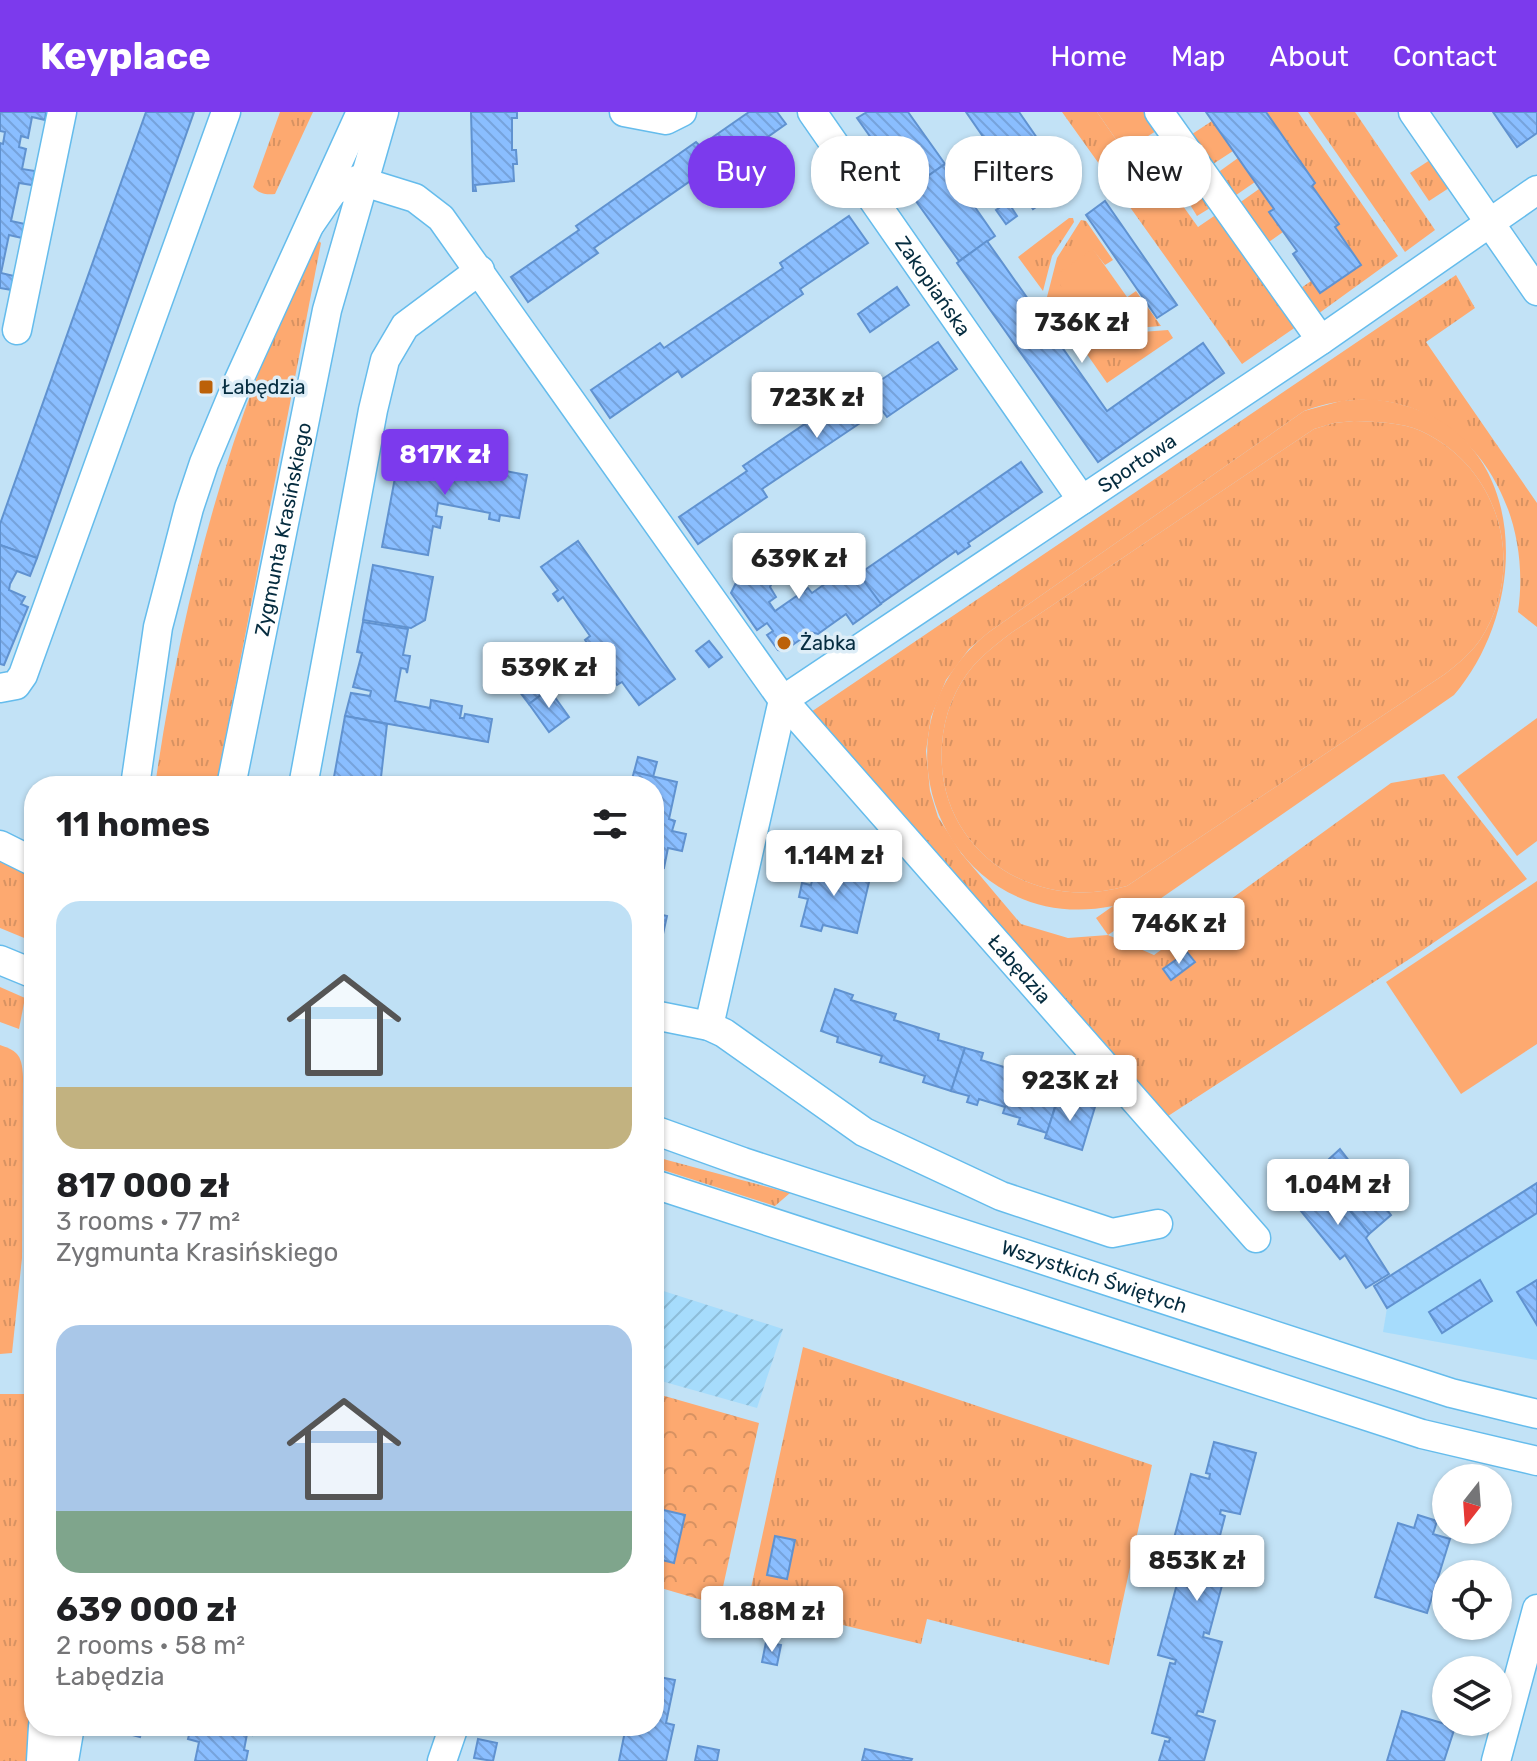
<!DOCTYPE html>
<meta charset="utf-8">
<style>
body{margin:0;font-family:Rubik,sans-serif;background:#f6f6f6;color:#202124;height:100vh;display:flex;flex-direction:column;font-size:30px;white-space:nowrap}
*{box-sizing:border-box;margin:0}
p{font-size:26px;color:#757577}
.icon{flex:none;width:44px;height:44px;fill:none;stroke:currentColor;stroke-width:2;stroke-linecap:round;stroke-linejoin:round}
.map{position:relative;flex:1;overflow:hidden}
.drawer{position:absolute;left:24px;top:664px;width:640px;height:960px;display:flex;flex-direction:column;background:#fff;border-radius:32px;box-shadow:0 2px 6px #0004}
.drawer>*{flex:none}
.hud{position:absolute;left:688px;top:24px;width:728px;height:72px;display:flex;gap:16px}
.needle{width:52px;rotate:197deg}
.controls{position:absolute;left:1432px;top:1352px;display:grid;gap:16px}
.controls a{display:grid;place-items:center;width:80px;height:80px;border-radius:50%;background:#fff;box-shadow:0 2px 6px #0004;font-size:40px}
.price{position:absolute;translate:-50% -68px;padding:0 18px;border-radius:8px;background:#fff;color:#222;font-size:26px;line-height:52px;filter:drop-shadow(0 2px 4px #0008)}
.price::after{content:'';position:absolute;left:50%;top:48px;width:24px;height:18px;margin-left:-12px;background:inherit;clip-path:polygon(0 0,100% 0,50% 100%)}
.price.current{background:#7c3aed;color:#fff}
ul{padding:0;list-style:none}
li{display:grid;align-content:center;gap:16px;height:424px;padding:0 32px}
li span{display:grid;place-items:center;height:248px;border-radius:24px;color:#555}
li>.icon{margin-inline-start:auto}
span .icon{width:144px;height:144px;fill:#fffc;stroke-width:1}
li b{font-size:34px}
h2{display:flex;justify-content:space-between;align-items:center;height:96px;padding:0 32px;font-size:34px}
.tag{padding:0 28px;border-radius:32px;background:#fff;box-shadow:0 2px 6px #0004;font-size:28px;line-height:72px}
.tag.current{background:#7c3aed;color:#fff}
header{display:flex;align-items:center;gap:48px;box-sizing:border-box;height:112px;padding:0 40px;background:#7c3aed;color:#fff}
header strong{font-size:38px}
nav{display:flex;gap:44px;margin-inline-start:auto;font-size:28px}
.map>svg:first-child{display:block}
.built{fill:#a6dcfc}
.industrial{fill:url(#industrial-furrows)}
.grass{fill:url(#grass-tufts)}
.forest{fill:url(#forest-crowns)}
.park{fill:#fda970;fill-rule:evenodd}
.building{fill:url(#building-back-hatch);stroke:#6092d0;stroke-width:2}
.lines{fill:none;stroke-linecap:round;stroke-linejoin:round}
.minor-casing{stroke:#65bcec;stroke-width:31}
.minor{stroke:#fff;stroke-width:28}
.poi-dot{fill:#bc6108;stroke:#ddedf7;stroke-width:3}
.labels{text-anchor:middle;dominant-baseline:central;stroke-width:7;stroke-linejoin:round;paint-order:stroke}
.street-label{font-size:20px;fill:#052c3f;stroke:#ddedf7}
.poi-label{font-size:20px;fill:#052c3f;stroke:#ddedf7;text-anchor:start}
</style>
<header>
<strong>Keyplace</strong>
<nav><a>Home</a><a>Map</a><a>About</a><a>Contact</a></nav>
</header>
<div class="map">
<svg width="1537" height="1649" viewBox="0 0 1537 1649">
<defs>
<pattern id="industrial-furrows" width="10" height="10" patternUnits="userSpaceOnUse" patternTransform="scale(2)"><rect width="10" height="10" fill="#a6dcfc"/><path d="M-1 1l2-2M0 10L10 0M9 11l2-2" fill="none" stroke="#8dbdd9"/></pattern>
<pattern id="grass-tufts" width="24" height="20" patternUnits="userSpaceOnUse" patternTransform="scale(2)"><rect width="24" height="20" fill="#fda970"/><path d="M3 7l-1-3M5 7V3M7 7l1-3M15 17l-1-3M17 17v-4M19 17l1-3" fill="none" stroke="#d79262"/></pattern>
<pattern id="forest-crowns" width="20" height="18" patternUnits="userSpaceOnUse" patternTransform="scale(2)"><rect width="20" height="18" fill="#fda970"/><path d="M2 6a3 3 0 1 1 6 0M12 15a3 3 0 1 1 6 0" fill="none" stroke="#d79262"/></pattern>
<pattern id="building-back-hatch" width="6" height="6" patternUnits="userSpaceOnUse" patternTransform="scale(2)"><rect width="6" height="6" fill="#8abeff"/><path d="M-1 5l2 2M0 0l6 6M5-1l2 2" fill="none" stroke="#76a3dc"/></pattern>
</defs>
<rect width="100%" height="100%" fill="#c2e2f6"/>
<polygon class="built" points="1537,1093 1537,1248 1383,1220 1387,1196"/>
<polygon class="industrial" points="654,1176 783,1217 757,1296 654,1267"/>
<g class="grass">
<path d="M280,0H313L275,82C266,83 259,82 253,75Z"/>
<polygon points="1062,0 1097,0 1124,39 1141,28 1152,47 1155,46 1150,36 1169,25 1215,93 1197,104 1184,83 1178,87 1198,115 1220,100 1303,210 1242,252"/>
<polygon points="1266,0 1298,0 1398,144 1311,207 1294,181 1311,169 1320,181 1361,152 1335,115 1339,112 1312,74 1315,71"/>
<polygon points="1308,0 1355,0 1435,118 1405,140"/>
<polygon points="1212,9 1233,39 1207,56 1186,26"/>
<polygon points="1238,46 1255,70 1229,88 1213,64"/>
<polygon points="1430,48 1449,76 1429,89 1410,61"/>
<polygon points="1259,77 1274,97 1270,101 1283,120 1262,135 1235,94"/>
<polygon points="1069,106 1073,106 1074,110 1052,144 1043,179 1018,145"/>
<polygon points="1081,108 1086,109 1113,148 1105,153 1093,138 1089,212 1136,179 1161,214 1071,221 1047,185 1057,146"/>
<path d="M319,129L321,131L216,674H155C181,493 232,290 319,129Z"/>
<path d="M1456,163L1475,196L1426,230L1537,391V515L1518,500C1537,368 1435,250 1304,299L989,520L969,537L946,568L931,605L926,639L930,679L938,705L961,741L1021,812L1068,826L1108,823L1154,843L1391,671L1444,662L1527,767L1414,844L1165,1006L808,602Z"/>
<polygon points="1168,218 1173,226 1107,271 1075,225"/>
<path d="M1354,309C1376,310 1401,310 1421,319C1500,355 1528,455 1480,528C1471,541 1458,552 1445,562L1127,774C1031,802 934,736 942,632C944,603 955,575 974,553C985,541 998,531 1011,521L1314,317L1334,311Z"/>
<polygon points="0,747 34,764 34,830 0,816"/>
<polygon points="0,875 25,886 19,917 0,910"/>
<path d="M0,933C19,939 22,945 23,965L22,1146L12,1241L0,1242Z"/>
<polygon points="654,1044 667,1048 790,1081 775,1094 654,1055"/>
<polygon points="803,1235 1152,1353 1109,1553 927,1507 921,1532 748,1490"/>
<polygon points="0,1282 30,1282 34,1286 34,1525 27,1649 0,1649"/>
</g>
<polygon class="forest" points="654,1281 759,1311 719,1493 654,1474"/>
<g class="park">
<polygon points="1097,0 1150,0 1161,16 1124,39"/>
<polygon points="1093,137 1127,185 1088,212 1054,164"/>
<path d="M1368,287C1529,299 1537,486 1454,583L1108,823L1096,806L1113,794C950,827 859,622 989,520L1304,299L1341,289ZM1354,309C1376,310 1401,310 1421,319C1500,355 1528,455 1480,528C1471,541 1458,552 1445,562L1127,774C1031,802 934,736 942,632C944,603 955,575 974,553C985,541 998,531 1011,521L1314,317L1334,311Z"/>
<polygon points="1537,606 1537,729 1517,744 1457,665"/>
<polygon points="1537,769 1537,932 1461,982 1386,870"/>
</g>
<g class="building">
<polygon points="0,0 46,0 45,8 32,5 28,26 21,24 19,35 26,37 22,57 35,59 32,73 19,71 11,109 25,112 22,126 9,123 1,161 14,164 12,178 0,176 0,31 3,32 5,20 0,19"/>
<polygon points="146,0 194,0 37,446 0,433 0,412"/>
<polygon points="471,0 517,0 517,6 512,6 512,38 516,38 517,52 513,52 514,69 475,73 476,79 473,79"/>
<polygon points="749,0 777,0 786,12 717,61 712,54 594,136 598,141 528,190 511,165 579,118 576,114 696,30 700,34"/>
<polygon points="867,0 908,0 945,52 908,78 857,6"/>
<polygon points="966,0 1019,0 1069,72 1033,97"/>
<polygon points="1206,0 1266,0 1315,71 1312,74 1339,112 1335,115 1361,153 1320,181 1293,142 1297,139 1269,100 1274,97"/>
<polygon points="1493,0 1537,0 1537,21 1517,35"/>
<polygon points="945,52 995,124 959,149 908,78"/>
<polygon points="1105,89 1177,193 1157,206 1086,103"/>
<polygon points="1008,90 1017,104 1006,112 996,98"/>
<polygon points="849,104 868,131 800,177 803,182 682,265 678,259 610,306 591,278 660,231 664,236 783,156 780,151"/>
<polygon points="987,129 1107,299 1203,231 1224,261 1098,350 957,151"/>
<polygon points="897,175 909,193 870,220 858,202"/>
<polygon points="938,230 957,257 887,305 881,297 762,377 767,385 698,432 679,405 747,359 743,354 865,271 869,276"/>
<polygon points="400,339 527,363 519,406 500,403 499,409 489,407 490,401 438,391 436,404 442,405 440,416 433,414 428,443 382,435"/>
<polygon points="1021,350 1042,380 968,431 970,434 958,442 956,439 880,492 859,462"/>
<polygon points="578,429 675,567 639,593 622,570 617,573 612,566 617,562 595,532 590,535 585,528 590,524 563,485 558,489 553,482 558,478 541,455"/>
<polygon points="0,433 37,446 30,464 17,459 10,472 9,478 25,485 21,492 28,495 4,553 0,552"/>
<polygon points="760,435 783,446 770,475 776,485 769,490 775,499 808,476 812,481 852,453 881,492 853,512 846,502 818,522 811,520 784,539 778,538 767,523 773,519 767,511 757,518 731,481 750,442"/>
<polygon points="373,453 433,465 425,508 411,516 363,508"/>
<polygon points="363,510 408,517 403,543 410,544 407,561 406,557 401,556 395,589 430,596 431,588 462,594 460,606 464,606 465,602 492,607 488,630 345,604 351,581 370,584 371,579 353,575 362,541 357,540"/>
<polygon points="709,529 722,545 709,555 696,539"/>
<polygon points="537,560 549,577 529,592 516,575"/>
<polygon points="549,577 569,605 549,620 529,592"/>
<polygon points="345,604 387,612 380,674 334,665"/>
<polygon points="638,645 657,650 653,665 634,660"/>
<polygon points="634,660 677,670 669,707 675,709 672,719 686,722 682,739 668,736 664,756 658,754 654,770 654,674 630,674"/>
<polygon points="334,665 376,674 332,674"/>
<polygon points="817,747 837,751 835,757 870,766 857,821 823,813 821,819 801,814 808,787 799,785 802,771 811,773"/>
<polygon points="654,801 667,804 663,822 654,820"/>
<polygon points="1187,840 1195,850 1171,868 1163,857"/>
<polygon points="835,877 853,883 851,888 896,902 894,908 939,922 938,928 965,936 951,979 923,970 925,964 880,950 882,944 837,930 838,925 821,919"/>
<polygon points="965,936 983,941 981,948 1034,964 1033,970 1060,978 1047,1021 1018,1012 1020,1006 1003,1001 1005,995 979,987 977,993 967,990 969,984 951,979"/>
<polygon points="1059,984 1095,995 1082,1038 1045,1026"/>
<polygon points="1340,1037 1391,1103 1369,1122 1317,1058"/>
<polygon points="1317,1058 1369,1122 1366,1126 1389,1162 1366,1176 1345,1143 1340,1147 1288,1083"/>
<polygon points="1537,1071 1537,1101 1387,1196 1374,1174"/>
<polygon points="1480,1168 1492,1189 1442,1221 1429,1200"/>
<polygon points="1537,1168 1537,1213 1517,1180"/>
<polygon points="1214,1330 1256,1341 1240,1402 1221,1398 1220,1402 1225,1404 1215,1443 1209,1441 1208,1446 1228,1451 1209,1522 1204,1520 1203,1525 1222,1530 1203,1600 1198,1599 1196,1603 1215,1609 1204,1649 1159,1649 1165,1629 1169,1630 1170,1626 1152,1621 1170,1551 1175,1552 1176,1548 1158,1543 1177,1472 1181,1473 1182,1469 1164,1464 1191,1362 1209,1367 1210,1362 1206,1361"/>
<polygon points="654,1392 656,1392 655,1396 685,1403 674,1451 654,1446"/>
<polygon points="1418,1403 1437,1409 1433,1422 1450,1427 1427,1501 1375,1485 1398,1411 1414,1416"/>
<polygon points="775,1424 795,1428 787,1467 767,1463"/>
<polygon points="766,1530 781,1533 777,1553 762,1550"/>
<polygon points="654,1564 675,1568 666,1611 674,1613 666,1649 619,1649 626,1614 654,1614"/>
<polygon points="1402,1599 1455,1615 1444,1649 1387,1649"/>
<polygon points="118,1614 143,1614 140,1625 117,1619"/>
<polygon points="203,1614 254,1614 252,1623 247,1622 244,1638 248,1639 246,1649 195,1649 199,1630 188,1627 191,1615 202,1618"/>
<polygon points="478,1627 497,1631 493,1649 474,1646"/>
<polygon points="698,1634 719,1638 717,1649 695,1649"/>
<polygon points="865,1637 912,1647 911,1649 862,1649"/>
</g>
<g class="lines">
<defs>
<g id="minor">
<polyline points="624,0 666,8 682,0"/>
<path id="s1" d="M812,0L1082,388"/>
<polyline points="1159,0 1321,228"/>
<polyline points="1413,0 1537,179"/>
<path id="s2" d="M311,111L333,79L357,68L415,86L441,106L783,588L1256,1126"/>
<polyline points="17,218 62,0"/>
<polyline points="0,576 16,573 23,563 226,0"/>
<path id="s3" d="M783,588L1321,228L1537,78"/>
<polyline points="135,674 158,515 189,396 204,351 237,272 361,0"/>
<path id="s4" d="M231,674L327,198L384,0"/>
<polyline points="303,674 373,298 385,248 405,214 480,158"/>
<polyline points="0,733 34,750"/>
<polyline points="0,848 34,862"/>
<polyline points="654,903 709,914 724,921 864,1020 1001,1084 1112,1121 1158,1112"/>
<polyline points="709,914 783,588"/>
<path id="s5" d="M654,1018L743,1050L1451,1281L1537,1302"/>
<polyline points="654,1072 1422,1322 1537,1349"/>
<polyline points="41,1649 43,1614"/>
<polyline points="64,1649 70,1614"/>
<polyline points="442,1649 454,1614"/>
<polyline points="1496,1649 1537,1497"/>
</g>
</defs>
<use href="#minor" class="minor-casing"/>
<use href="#minor" class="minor"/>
</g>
<g class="poi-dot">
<rect x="198" y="267" width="16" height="16" rx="4"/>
<circle cx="784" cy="531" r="8"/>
</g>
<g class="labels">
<g class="street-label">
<text stroke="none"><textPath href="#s1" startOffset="212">Zakopiańska</textPath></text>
<text stroke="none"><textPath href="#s3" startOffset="426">Sportowa</textPath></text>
<text stroke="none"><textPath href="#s4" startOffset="262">Zygmunta Krasińskiego</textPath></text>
<text stroke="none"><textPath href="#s2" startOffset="1108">Łabędzia</textPath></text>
<text stroke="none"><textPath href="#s5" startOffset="464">Wszystkich Świętych</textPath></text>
</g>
<g class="poi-label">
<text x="222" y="275">Łabędzia</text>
<text x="800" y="531">Żabka</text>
</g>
</g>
</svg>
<div class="controls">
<a><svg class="needle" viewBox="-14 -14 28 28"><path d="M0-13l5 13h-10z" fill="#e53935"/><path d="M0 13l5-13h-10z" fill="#757577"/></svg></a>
<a><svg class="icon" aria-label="locate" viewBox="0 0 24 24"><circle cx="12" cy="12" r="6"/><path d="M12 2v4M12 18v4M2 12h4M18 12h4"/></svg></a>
<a><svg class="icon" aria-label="layers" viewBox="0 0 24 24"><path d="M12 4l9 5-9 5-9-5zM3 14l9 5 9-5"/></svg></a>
</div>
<b class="price" style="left:1082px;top:253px">736K zł</b>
<b class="price" style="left:817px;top:328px">723K zł</b>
<b class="price current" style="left:445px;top:385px">817K zł</b>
<b class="price" style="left:799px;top:489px">639K zł</b>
<b class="price" style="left:549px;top:598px">539K zł</b>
<b class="price" style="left:834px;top:786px">1.14M zł</b>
<b class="price" style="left:1179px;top:854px">746K zł</b>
<b class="price" style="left:1070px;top:1011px">923K zł</b>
<b class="price" style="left:1338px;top:1115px">1.04M zł</b>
<b class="price" style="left:1197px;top:1491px">853K zł</b>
<b class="price" style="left:772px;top:1542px">1.88M zł</b>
<div class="hud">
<a class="tag current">Buy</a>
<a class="tag">Rent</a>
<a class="tag">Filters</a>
<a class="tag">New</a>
</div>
<section class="drawer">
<h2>11 homes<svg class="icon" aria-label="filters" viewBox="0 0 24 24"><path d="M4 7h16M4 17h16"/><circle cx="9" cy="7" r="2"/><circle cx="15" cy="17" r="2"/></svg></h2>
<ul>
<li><span style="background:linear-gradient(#bfe0f5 75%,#c2b280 0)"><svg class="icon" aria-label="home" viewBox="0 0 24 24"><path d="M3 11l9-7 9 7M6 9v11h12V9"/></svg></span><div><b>817 000 zł</b><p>3 rooms · 77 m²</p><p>Zygmunta Krasińskiego</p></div></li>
<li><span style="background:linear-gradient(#a9c7e8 75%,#7fa58c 0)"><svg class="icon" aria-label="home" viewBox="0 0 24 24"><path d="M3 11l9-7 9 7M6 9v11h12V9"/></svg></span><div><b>639 000 zł</b><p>2 rooms · 58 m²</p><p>Łabędzia</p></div></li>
</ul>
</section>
</div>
